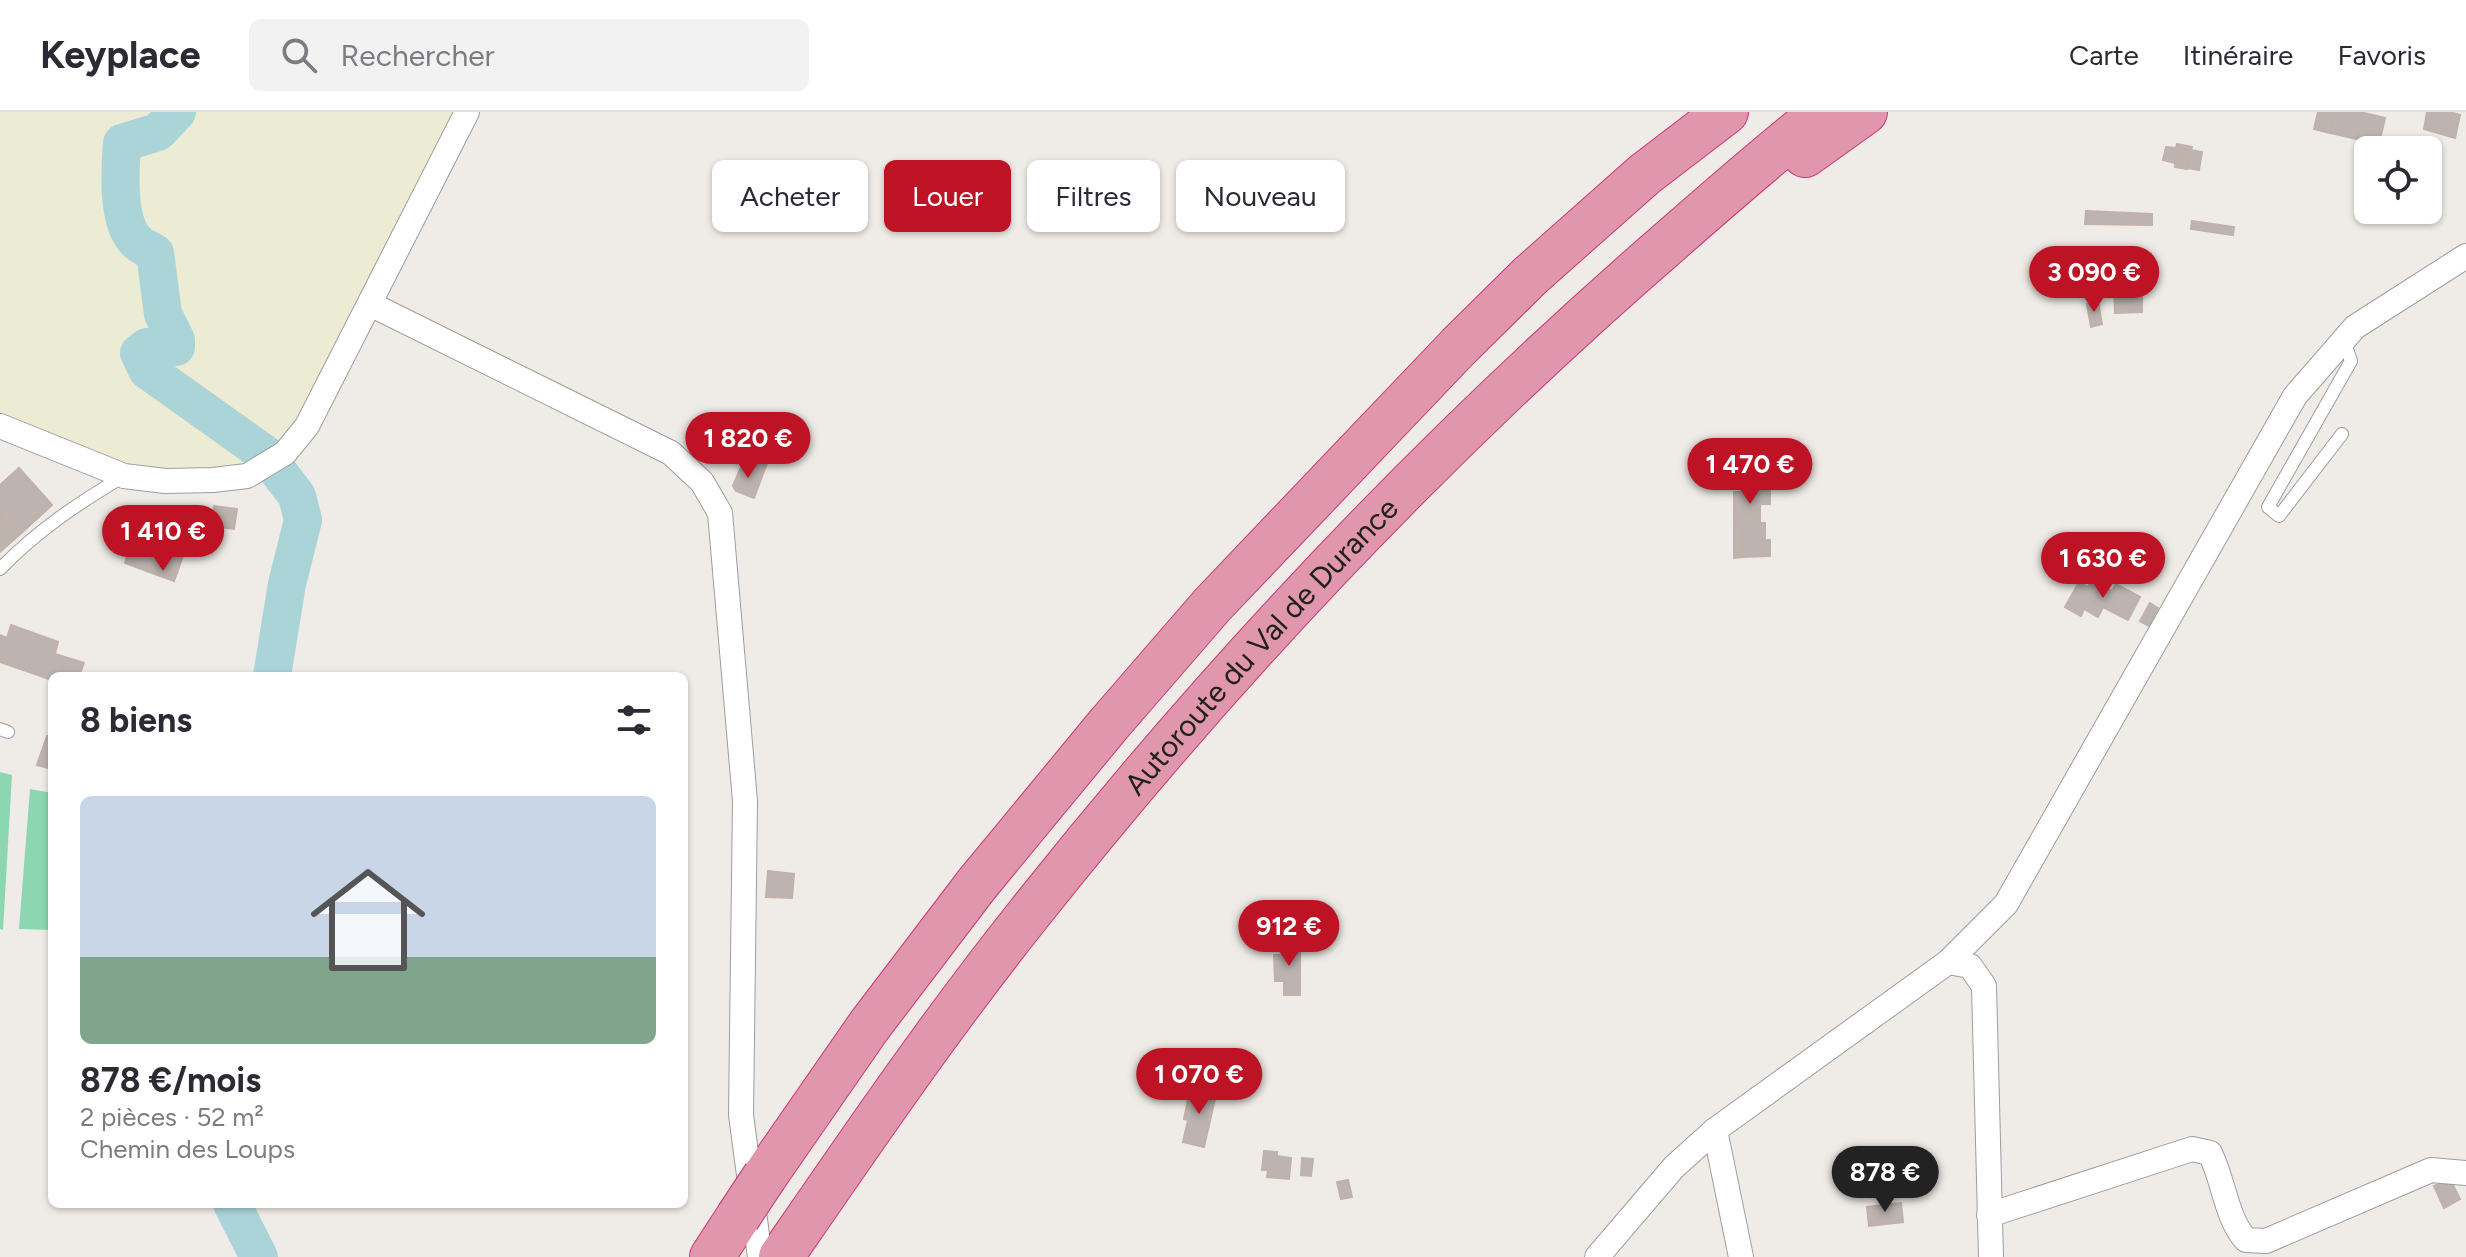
<!DOCTYPE html>
<html lang="fr">
<meta charset="utf-8">
<style>
body{margin:0;font-family:Figtree,sans-serif;background:#f2f2f3;color:#2b2b33;height:100vh;display:flex;flex-direction:column;font-size:30px;white-space:nowrap}
*{box-sizing:border-box;margin:0}
p{font-size:26px;color:#7c7c81}
.icon{flex:none;width:44px;height:44px;fill:none;stroke:currentColor;stroke-width:2;stroke-linecap:round;stroke-linejoin:round}
.map{position:relative;flex:1;overflow:hidden}
.drawer{position:absolute;left:48px;top:560px;width:640px;height:536px;display:flex;flex-direction:column;background:#fff;border-radius:12px;box-shadow:0 2px 6px #0004}
.drawer>*{flex:none}
.guide{position:absolute;left:712px;top:48px;width:760px;height:72px;display:flex;gap:16px}
.tools{position:absolute;left:2354px;top:24px;display:grid;gap:16px}
.tools a{display:grid;place-items:center;width:88px;height:88px;border-radius:12px;background:#fff;box-shadow:0 2px 6px #0004;font-size:40px}
.price{position:absolute;translate:-50% -68px;padding:0 18px;border-radius:28px;background:#be1225;color:#fff;font-size:26px;line-height:52px;filter:drop-shadow(0 2px 4px #0008)}
.price::after{content:'';position:absolute;left:50%;top:48px;width:24px;height:18px;margin-left:-12px;background:inherit;clip-path:polygon(0 0,100% 0,50% 100%)}
.price.selected{background:#222;color:#fff}
ul{padding:0;list-style:none}
li{display:grid;align-content:center;gap:16px;height:424px;padding:0 32px}
li+li{border-top:2px solid #e1e1e2}
li span{display:grid;place-items:center;height:248px;border-radius:12px;color:#555}
li>.icon{margin-inline-start:auto}
span .icon{width:144px;height:144px;fill:#fffc;stroke-width:1}
li b{font-size:34px}
h2{display:flex;justify-content:space-between;align-items:center;height:96px;padding:0 32px;font-size:34px}
.tag{padding:0 28px;border-radius:12px;background:#fff;box-shadow:0 2px 6px #0004;font-size:28px;line-height:72px}
.tag.selected{background:#be1225;color:#fff}
header{display:flex;align-items:center;gap:48px;box-sizing:border-box;height:112px;padding:0 40px;background:#fff;border-bottom:2px solid #e1e1e2}
header strong{font-size:38px}
nav{display:flex;gap:44px;margin-inline-start:auto;font-size:28px}
.search{width:560px;height:72px;background:#f2f2f3;display:flex;align-items:center;gap:20px;box-sizing:border-box;padding:0 28px;border-radius:12px;color:#7c7c81;font-size:30px}
.map>svg:first-child{display:block}
.farmland{fill:#ecebd4}
.pitch{fill:#8cd7b2}
.lines{fill:none;stroke-linecap:round;stroke-linejoin:round}
.river{stroke:#abd4d9;stroke-width:38}
.building{fill:#bdb4b0;stroke:#c0b1aa;stroke-width:2}
.service-casing{stroke:#9d9d9d;stroke-width:14}
.minor-casing{stroke:#9d9d9d;stroke-width:26}
.motorway-casing{stroke:#cc367a;stroke-width:46}
.service{stroke:#fff;stroke-width:12}
.minor{stroke:#fff;stroke-width:24}
.motorway{stroke:#e096ac;stroke-width:44}
.motorway-bridge-casing{stroke:#cc367a;stroke-width:46;stroke-linecap:butt}
.motorway-bridge{stroke:#e096ac;stroke-width:44}
.labels{text-anchor:middle;dominant-baseline:central;stroke-width:6;stroke-linejoin:round;paint-order:stroke}
.street-label{font-size:30px;fill:#202020;stroke:#fff}
</style>
<header>
<strong>Keyplace</strong>
<div class="search"><svg class="icon" aria-label="search" viewBox="0 0 24 24"><circle cx="10" cy="10" r="6"/><path d="M15 15l6 6"/></svg>Rechercher</div>
<nav><a>Carte</a><a>Itinéraire</a><a>Favoris</a></nav>
</header>
<div class="map">
<svg width="2466" height="1145" viewBox="0 0 2466 1145">
<rect width="100%" height="100%" fill="#efece7"/>
<polygon class="farmland" points="0,0 457,0 296,314 237,355 193,361 126,350 22,311 0,299"/>
<g class="pitch">
<polygon points="0,660 12,663 3,818 0,817"/>
<polygon points="30,677 52,681 52,818 19,817"/>
</g>
<g class="lines">
<g class="river">
<path d="M177,0L158,20L122,31C120,58 116,112 138,131C143,135 150,138 155,141L163,202L176,228V235L161,237L147,235L139,241L147,258L265,342L297,384L303,408L287,472L272,564"/>
<polyline points="232,1092 259,1145"/>
</g>
</g>
<g class="building">
<polygon points="2318,0 2335,0 2330,21 2314,17"/>
<polygon points="2335,0 2360,0 2385,6 2379,32 2330,21"/>
<polygon points="2427,0 2450,0 2460,3 2455,26 2424,17"/>
<polygon points="2177,32 2192,35 2191,38 2202,40 2199,58 2187,56 2190,43 2177,41 2175,51 2163,48 2166,35 2176,36"/>
<polygon points="2177,41 2190,43 2187,57 2175,55"/>
<polygon points="2086,99 2152,102 2152,113 2085,112"/>
<polygon points="2192,109 2234,115 2233,123 2191,117"/>
<polygon points="2114,175 2142,176 2142,200 2115,201"/>
<polygon points="2098,190 2102,212 2091,215 2087,192"/>
<polygon points="749,335 770,344 764,359 743,350"/>
<polygon points="743,350 764,359 754,386 736,379 733,374"/>
<polygon points="19,356 52,393 18,424 0,404 0,373"/>
<polygon points="1770,378 1770,392 1760,392 1760,411 1734,412 1734,380"/>
<polygon points="214,394 237,397 234,417 211,414"/>
<polygon points="0,404 18,424 0,440"/>
<polygon points="1760,411 1765,411 1765,428 1770,428 1770,444 1743,445 1743,412"/>
<polygon points="1734,412 1743,412 1743,445 1734,446"/>
<polygon points="169,422 188,429 177,461 152,453 149,460 125,451 134,423 165,433"/>
<polygon points="152,453 177,461 174,469 149,460"/>
<polygon points="2079,470 2088,475 2090,472 2097,475 2099,471 2112,479 2116,472 2140,485 2128,508 2103,495 2098,505 2084,497 2081,504 2065,495"/>
<polygon points="2150,491 2158,496 2149,514 2140,509"/>
<polygon points="11,513 58,530 55,542 84,551 79,564 52,564 52,568 0,550 0,523 7,526"/>
<polygon points="47,624 52,625 52,657 37,653"/>
<polygon points="768,759 794,762 792,786 766,785"/>
<polygon points="1285,829 1300,829 1300,883 1284,883 1284,869 1275,869 1274,843 1285,843"/>
<polygon points="1197,973 1217,978 1204,1035 1183,1030 1188,1008 1184,1007 1188,987 1192,988"/>
<polygon points="1264,1039 1277,1040 1277,1044 1291,1046 1289,1067 1267,1065 1268,1058 1262,1058"/>
<polygon points="1302,1046 1313,1047 1311,1064 1301,1063"/>
<polygon points="2450,1067 2460,1087 2444,1096 2434,1074"/>
<polygon points="1348,1068 1352,1085 1341,1087 1337,1070"/>
<polygon points="1901,1091 1903,1110 1869,1114 1867,1095"/>
</g>
<g class="lines">
<defs>
<g id="service">
<polyline points="2342,322 2279,404 2268,395 2351,249 2344,228"/>
<path d="M0,457C38,418 77,392 124,364"/>
<polyline points="0,617 8,620"/>
</g>
<g id="minor">
<polyline points="370,192 671,341 702,370 720,401 745,689 741,1003 760,1145"/>
<polyline points="0,314 124,364 165,369 213,368 247,364 285,341 307,314 467,0"/>
<polyline points="1948,850 1970,854 1984,874 1991,1145"/>
<polyline points="1715,1018 1741,1145"/>
<path d="M1989,1103L2192,1037L2210,1041C2224,1069 2226,1106 2246,1128L2266,1129L2431,1058L2466,1061"/>
<polyline points="1597,1145 1674,1055 1715,1018 1948,850 2006,792 2295,284 2355,215 2466,144"/>
</g>
<g id="motorway">
<polyline points="1805,43 1865,0"/>
<polyline points="765,1064 869,914 977,772 1109,612 1213,492 1459,234 1531,163 1645,62 1726,0"/>
<polyline points="712,1145 738,1105"/>
<path id="s1" d="M781,1145C861,1029 940,913 1028,803C1222,558 1438,330 1674,126C1723,83 1772,40 1823,0"/>
</g>
</defs>
<use href="#service" class="service-casing"/>
<use href="#minor" class="minor-casing"/>
<use href="#motorway" class="motorway-casing"/>
<use href="#service" class="service"/>
<use href="#minor" class="minor"/>
<use href="#motorway" class="motorway"/>
<defs>
<polyline id="motorway-bridge" points="738,1105 765,1064"/>
</defs>
<use href="#motorway-bridge" class="motorway-bridge-casing"/>
<use href="#motorway-bridge" class="motorway-bridge"/>
</g>
<g class="labels">
<g class="street-label">
<text stroke="none"><textPath href="#s1" startOffset="778">Autoroute du Val de Durance</textPath></text>
</g>
</g>
</svg>
<div class="tools">
<a><svg class="icon" aria-label="locate" viewBox="0 0 24 24"><circle cx="12" cy="12" r="6"/><path d="M12 2v4M12 18v4M2 12h4M18 12h4"/></svg></a>
</div>
<b class="price" style="left:2094px;top:202px">3 090 €</b>
<b class="price" style="left:748px;top:368px">1 820 €</b>
<b class="price" style="left:1750px;top:394px">1 470 €</b>
<b class="price" style="left:163px;top:461px">1 410 €</b>
<b class="price" style="left:2103px;top:488px">1 630 €</b>
<b class="price" style="left:1289px;top:856px">912 €</b>
<b class="price" style="left:1199px;top:1004px">1 070 €</b>
<b class="price selected" style="left:1885px;top:1102px">878 €</b>
<div class="guide">
<a class="tag">Acheter</a>
<a class="tag selected">Louer</a>
<a class="tag">Filtres</a>
<a class="tag">Nouveau</a>
</div>
<section class="drawer">
<h2>8 biens<svg class="icon" aria-label="filters" viewBox="0 0 24 24"><path d="M4 7h16M4 17h16"/><circle cx="9" cy="7" r="2"/><circle cx="15" cy="17" r="2"/></svg></h2>
<ul>
<li><span style="background:linear-gradient(#c9d6e8 65%,#7fa58c 0)"><svg class="icon" aria-label="home" viewBox="0 0 24 24"><path d="M3 11l9-7 9 7M6 9v11h12V9"/></svg></span><div><b>878 €/mois</b><p>2 pièces · 52 m²</p><p>Chemin des Loups</p></div></li>
</ul>
</section>
</div>
